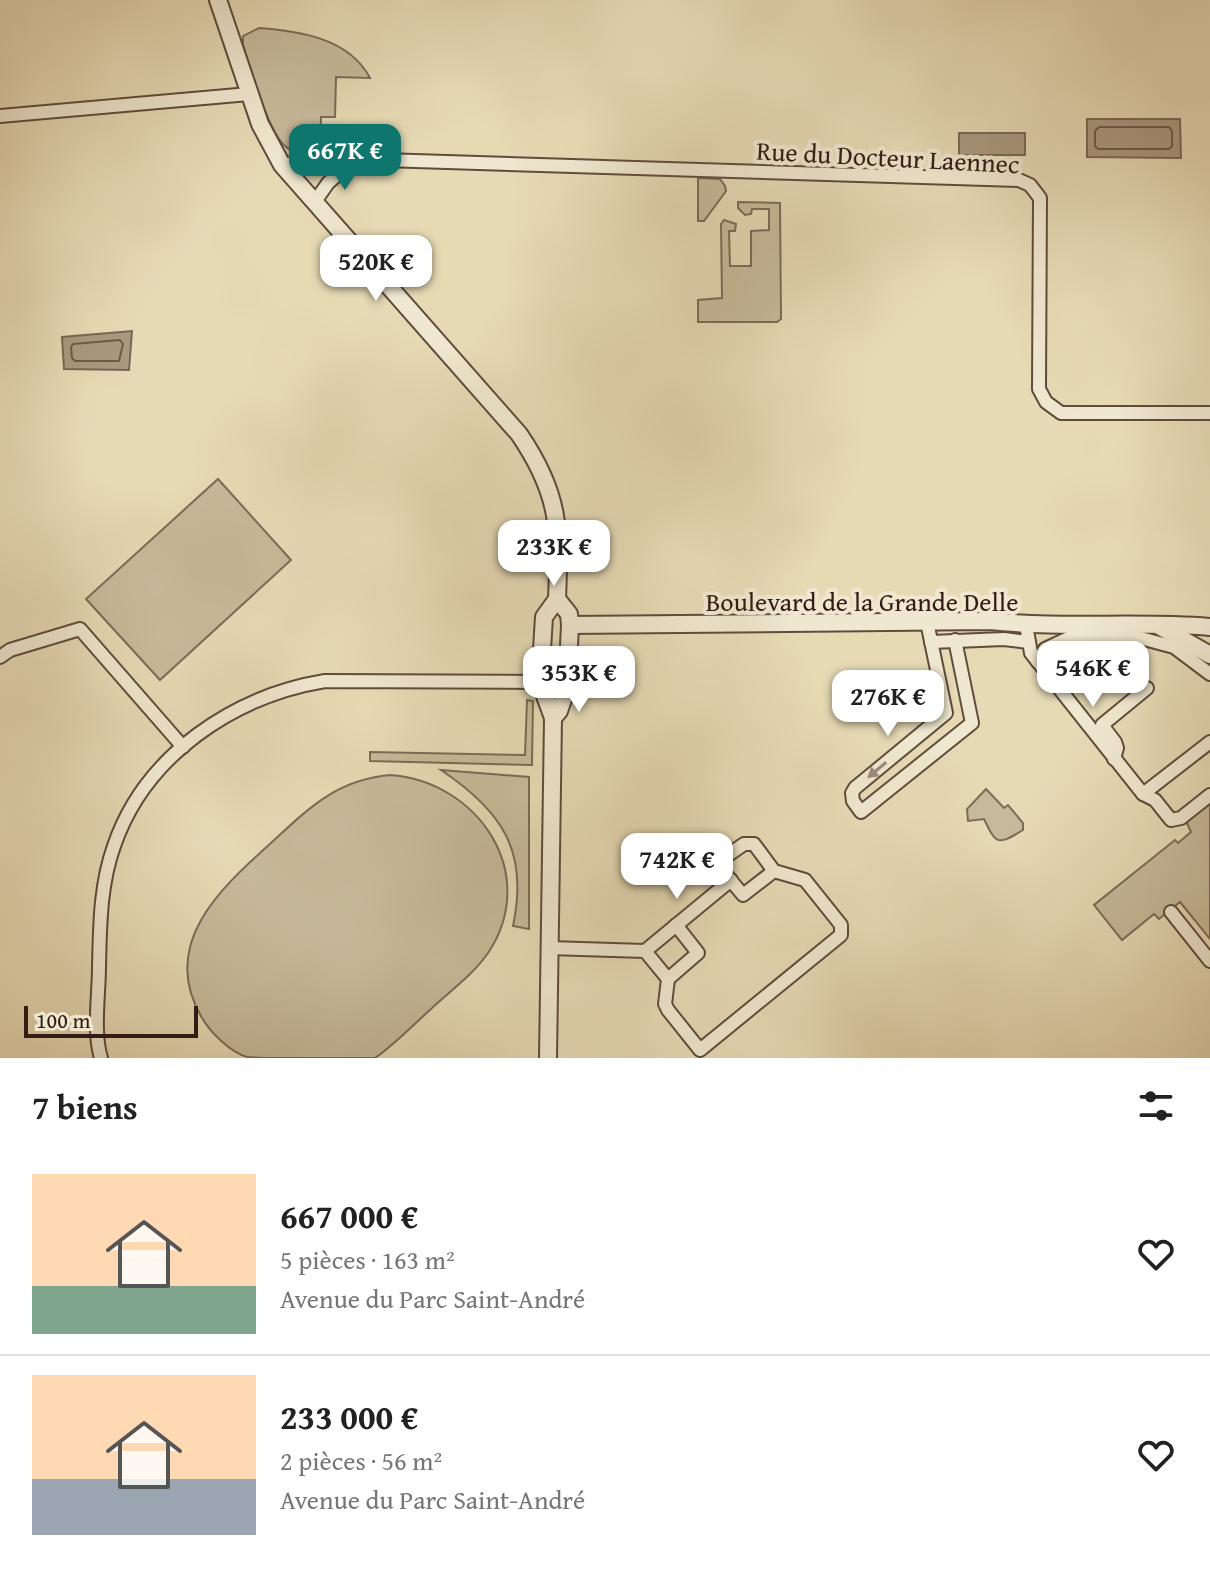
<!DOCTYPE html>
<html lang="fr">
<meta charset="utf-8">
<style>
body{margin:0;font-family:"Gentium Book Plus",serif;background:#f6f6f6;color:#222;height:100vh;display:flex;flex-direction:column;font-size:30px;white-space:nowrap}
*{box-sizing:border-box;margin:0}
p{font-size:26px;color:#767676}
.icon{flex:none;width:44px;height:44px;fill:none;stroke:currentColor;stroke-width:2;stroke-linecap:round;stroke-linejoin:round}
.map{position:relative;height:1058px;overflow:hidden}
.sheet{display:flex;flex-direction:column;background:#fff;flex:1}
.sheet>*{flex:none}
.scale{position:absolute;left:24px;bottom:20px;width:174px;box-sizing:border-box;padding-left:8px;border:4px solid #321c14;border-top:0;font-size:22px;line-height:28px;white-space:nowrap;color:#321c14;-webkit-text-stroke:6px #efe7cf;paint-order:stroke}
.price{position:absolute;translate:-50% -68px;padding:0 18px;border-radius:16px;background:#fff;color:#222;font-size:26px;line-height:52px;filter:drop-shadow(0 2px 4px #0008)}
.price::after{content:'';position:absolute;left:50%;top:48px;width:24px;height:18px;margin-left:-12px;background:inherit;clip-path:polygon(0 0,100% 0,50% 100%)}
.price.on{background:#0f766e;color:#fff}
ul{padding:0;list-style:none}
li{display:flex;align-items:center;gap:24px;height:200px;padding:0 32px}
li+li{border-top:2px solid #e0e0e0}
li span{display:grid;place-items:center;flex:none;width:224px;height:160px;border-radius:0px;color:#555}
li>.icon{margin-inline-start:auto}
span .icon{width:96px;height:96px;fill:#fffc;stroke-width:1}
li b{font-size:34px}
h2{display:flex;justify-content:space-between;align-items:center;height:96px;padding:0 32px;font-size:34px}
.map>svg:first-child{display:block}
.green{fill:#c7ba9a;stroke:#7c6b57;stroke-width:2}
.water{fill:#a9997e;stroke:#796754;stroke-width:2}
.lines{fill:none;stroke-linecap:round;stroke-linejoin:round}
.shore{stroke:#6e5a49;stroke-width:2}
.minor-casing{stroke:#5f4c3c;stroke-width:16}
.tertiary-casing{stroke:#5f4c3c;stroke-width:20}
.minor{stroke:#efe7cf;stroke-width:12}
.tertiary{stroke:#efe7cf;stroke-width:16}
.oneway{fill:#9a8c7b}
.labels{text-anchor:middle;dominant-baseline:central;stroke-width:8;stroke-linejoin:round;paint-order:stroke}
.street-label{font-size:26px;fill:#321c14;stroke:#efe7cf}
</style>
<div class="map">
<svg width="1210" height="1058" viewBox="0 0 1210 1058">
<rect width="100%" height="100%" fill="#e6dab5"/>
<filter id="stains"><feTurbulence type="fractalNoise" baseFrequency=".0025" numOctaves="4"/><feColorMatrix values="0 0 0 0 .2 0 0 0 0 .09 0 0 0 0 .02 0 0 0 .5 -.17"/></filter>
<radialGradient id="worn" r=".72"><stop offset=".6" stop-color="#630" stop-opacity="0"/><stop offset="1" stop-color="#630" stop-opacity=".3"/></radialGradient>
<g class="green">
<path d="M259,28C299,31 349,38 370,78L336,77L335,117H321L320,153C310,153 297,155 289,149C269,138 251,68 243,45V36Z"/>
<polygon points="698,178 720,179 725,186 726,191 704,221 698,221"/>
<polygon points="738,202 780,203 781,319 777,322 698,322 698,300 722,298 721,224 724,220 736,224 735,231 729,231 730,266 751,266 751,231 769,230 769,209 752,209 751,214 745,215 738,208"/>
<polygon points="218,479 291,560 160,680 86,599"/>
<polygon points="527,700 533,701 532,765 370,761 370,752 525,755"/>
<path d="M441,770L529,777V929L513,926C529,851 502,811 441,770Z"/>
<path d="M390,775C478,781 541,874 488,953C473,975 450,991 431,1009C413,1025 395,1044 375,1058C345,1058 314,1058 284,1058C273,1058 258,1058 247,1057C230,1052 211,1033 202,1018C158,944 221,888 271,843C309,808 336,780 390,775Z"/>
<path d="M986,789L1004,808L1008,805L1023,823V830C997,846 996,844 984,819L968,821L967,809Z"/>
<polygon points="1210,801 1210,939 1180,902 1159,919 1154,914 1122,940 1094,905 1175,840 1178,843 1191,832 1186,821"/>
</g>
<g class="water">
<polygon points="1087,119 1180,119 1181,158 1087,157"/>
<rect x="959" y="133" width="66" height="22"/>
<polygon points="132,331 129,370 64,369 62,337"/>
</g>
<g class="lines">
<g class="shore">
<polygon points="1099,127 1169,127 1172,131 1172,146 1169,149 1098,149 1095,146 1095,131"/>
<polygon points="120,340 123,344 119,361 75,361 72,358 71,347 73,344"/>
</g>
<defs>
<g id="minor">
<polyline points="0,116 249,94"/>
<polyline points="282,165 320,158 1019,180 1030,185 1040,198 1039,389 1046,402 1061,413 1210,413"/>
<polyline points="314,203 328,183 354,160"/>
<polyline points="927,622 946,713 855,788 852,793 853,801 861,812 972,723 955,640"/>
<polyline points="1026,625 1031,653 1143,794 1210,742"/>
<polyline points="931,642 1004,639 1028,642"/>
<polyline points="0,657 10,650 80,629 183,747"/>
<polyline points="1037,661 1045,649 1071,637 1133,636 1174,647 1210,674"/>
<polyline points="1114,759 1117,748 1115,742 1102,725 1147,688"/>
<polyline points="1143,794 1155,800 1171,820 1181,818 1210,795"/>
<polyline points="1171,912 1210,961"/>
<polyline points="549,948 645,951 668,979 698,953 676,925"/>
<polyline points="645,951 731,880"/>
<polyline points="668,979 665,1004 668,1010 700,1050 841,935 841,925 805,880 774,871 743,895 723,871 724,858 744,844 754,844 774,871"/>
<path d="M101,1058C93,1033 99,993 99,967C100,926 100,885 114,846C145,755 234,696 325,681L540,682"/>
</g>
<g id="tertiary">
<path d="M218,0L260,124L282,165L519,434C560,494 560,529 557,599"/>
<path d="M570,625L990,621C1063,629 1137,621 1210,627"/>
<polyline points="1159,626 1210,655"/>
<polyline points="553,718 559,711 567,688 570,625 569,614 557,599"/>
<polyline points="548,1058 553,718 540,682 544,617 557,599"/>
</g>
</defs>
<use href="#minor" class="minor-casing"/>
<use href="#tertiary" class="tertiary-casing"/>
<use href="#minor" class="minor"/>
<use href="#tertiary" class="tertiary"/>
</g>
<defs><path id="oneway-solid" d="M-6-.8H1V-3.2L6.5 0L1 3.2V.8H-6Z" transform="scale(2)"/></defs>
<use class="oneway" href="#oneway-solid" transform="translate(877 770) rotate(140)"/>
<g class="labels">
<g class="street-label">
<text transform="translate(888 157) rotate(3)">Rue du Docteur Laennec</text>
<text x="862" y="601">Boulevard de la Grande Delle</text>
</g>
</g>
<rect width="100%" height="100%" filter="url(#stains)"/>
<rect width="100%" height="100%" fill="url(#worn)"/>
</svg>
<div class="scale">100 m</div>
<b class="price on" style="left:345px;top:192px">667K €</b>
<b class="price" style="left:376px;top:303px">520K €</b>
<b class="price" style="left:554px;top:588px">233K €</b>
<b class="price" style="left:1093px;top:709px">546K €</b>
<b class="price" style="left:579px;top:714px">353K €</b>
<b class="price" style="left:888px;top:738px">276K €</b>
<b class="price" style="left:677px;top:901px">742K €</b>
</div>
<section class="sheet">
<h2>7 biens<svg class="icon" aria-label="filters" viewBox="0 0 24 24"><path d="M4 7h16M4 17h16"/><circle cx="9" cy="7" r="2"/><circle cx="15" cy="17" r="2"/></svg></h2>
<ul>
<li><span style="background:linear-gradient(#ffd9b3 70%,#7fa58c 0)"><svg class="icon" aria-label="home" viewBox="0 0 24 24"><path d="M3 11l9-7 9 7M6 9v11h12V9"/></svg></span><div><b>667 000 €</b><p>5 pièces · 163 m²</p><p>Avenue du Parc Saint-André</p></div><svg class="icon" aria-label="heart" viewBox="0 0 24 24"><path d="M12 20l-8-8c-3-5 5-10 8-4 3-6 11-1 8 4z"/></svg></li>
<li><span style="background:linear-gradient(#ffd9b3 65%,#9aa5b1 0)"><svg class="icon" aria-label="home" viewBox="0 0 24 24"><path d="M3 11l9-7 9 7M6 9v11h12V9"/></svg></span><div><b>233 000 €</b><p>2 pièces · 56 m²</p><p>Avenue du Parc Saint-André</p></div><svg class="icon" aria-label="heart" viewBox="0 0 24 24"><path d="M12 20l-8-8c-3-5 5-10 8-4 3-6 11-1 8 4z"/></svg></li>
</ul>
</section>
